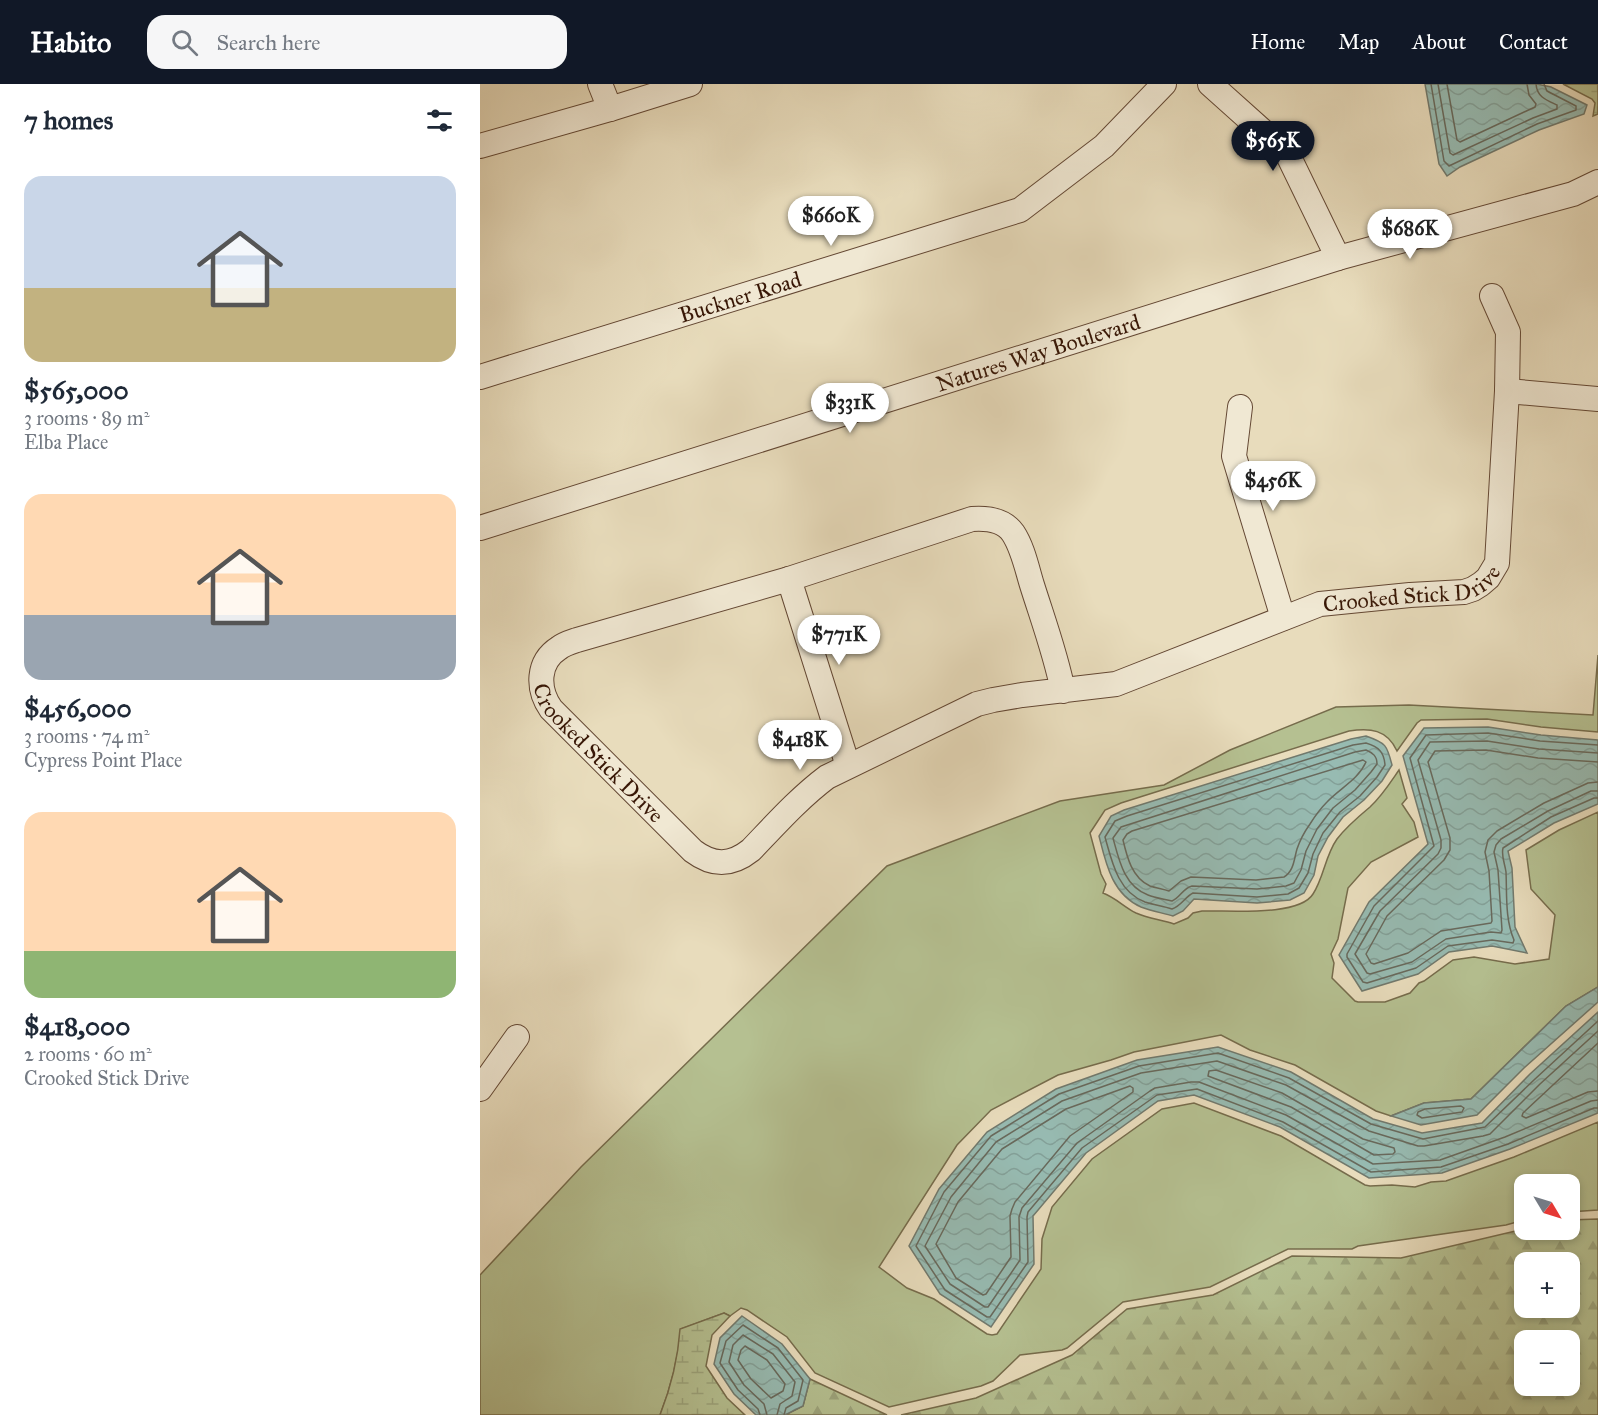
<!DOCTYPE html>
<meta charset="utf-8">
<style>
body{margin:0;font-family:"IM FELL Great Primer",serif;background:#f6f6f7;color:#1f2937;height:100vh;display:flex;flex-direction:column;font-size:22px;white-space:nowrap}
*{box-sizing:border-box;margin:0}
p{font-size:20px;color:#747a83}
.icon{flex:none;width:33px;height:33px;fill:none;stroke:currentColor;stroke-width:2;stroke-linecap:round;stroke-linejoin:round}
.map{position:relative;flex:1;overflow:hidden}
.panel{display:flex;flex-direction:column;background:#fff;width:480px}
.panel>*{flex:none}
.needle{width:39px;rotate:128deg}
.fabs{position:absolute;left:1034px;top:1090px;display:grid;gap:12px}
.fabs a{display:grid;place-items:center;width:66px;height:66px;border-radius:12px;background:#fff;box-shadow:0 3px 9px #0003;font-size:30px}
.price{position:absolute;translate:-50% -51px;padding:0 14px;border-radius:21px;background:#fff;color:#222;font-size:20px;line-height:39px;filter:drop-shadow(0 2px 3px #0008)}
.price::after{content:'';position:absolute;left:50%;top:36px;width:18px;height:14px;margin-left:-9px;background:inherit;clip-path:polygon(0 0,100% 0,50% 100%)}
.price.on{background:#111827;color:#fff}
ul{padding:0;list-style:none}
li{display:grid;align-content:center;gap:12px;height:318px;padding:0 24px}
li span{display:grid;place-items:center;height:186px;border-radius:18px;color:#555}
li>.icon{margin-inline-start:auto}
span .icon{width:108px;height:108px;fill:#fffc;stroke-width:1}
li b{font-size:26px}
h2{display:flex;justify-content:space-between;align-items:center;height:72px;padding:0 24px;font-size:26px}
header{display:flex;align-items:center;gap:36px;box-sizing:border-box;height:84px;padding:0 30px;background:#111827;color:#fff}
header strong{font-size:28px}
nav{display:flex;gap:33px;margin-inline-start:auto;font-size:21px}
.search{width:420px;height:54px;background:#f6f6f7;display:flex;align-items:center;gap:15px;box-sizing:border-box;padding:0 21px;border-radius:18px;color:#747a83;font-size:22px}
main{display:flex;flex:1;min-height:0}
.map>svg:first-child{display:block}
.green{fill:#b5c091;stroke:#766c4c;stroke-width:1.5}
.forest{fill:url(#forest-firs);stroke:#766c4c;stroke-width:1.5;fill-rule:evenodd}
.wetland{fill:url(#wetland-marsh);stroke:#766c4c;stroke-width:1.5}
.water{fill:url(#water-waves);stroke:#71796d;stroke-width:1.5}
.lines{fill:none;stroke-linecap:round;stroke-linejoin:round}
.shore{stroke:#68695c;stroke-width:1.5}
.minor-casing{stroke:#644834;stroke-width:26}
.minor{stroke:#f0e8d3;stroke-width:24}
.labels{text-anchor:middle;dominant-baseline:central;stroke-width:6;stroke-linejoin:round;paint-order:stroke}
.street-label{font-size:22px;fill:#381706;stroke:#f0e8d3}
</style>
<header>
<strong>Habito</strong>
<div class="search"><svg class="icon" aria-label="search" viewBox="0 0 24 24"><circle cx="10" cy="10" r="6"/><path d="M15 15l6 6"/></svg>Search here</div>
<nav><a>Home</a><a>Map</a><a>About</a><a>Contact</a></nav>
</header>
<main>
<section class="panel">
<h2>7 homes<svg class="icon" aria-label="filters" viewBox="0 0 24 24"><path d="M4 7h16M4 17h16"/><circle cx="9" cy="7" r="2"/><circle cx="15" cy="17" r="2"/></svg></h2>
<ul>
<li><span style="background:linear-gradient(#c9d6e8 60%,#c2b280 0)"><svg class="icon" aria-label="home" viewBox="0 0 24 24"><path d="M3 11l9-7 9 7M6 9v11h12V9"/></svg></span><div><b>$565,000</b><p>3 rooms · 89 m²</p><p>Elba Place</p></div></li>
<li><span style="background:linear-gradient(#ffd9b3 65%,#9aa5b1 0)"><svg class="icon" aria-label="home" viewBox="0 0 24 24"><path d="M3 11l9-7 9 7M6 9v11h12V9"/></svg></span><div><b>$456,000</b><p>3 rooms · 74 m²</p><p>Cypress Point Place</p></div></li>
<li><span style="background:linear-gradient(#ffd9b3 75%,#8fb573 0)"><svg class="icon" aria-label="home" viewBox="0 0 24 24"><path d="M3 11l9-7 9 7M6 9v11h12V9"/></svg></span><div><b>$418,000</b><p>2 rooms · 60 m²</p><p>Crooked Stick Drive</p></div></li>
</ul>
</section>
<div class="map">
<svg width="1118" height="1331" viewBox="0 0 1118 1331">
<defs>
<pattern id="forest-firs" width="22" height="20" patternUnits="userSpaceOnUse" patternTransform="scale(1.5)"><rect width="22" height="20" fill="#b5c091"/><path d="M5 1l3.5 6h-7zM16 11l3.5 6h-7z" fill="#9ca47c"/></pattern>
<pattern id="wetland-marsh" width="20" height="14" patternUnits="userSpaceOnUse" patternTransform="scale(1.5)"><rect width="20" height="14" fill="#b5c091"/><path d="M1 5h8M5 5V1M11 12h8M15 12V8" fill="none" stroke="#9ca47c"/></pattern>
<pattern id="water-waves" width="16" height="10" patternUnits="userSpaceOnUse" patternTransform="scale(1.5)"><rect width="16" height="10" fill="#97bbb2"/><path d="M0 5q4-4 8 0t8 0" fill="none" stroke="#83a098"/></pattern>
</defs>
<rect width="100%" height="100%" fill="#e8dcbc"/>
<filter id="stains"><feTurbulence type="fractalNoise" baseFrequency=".00333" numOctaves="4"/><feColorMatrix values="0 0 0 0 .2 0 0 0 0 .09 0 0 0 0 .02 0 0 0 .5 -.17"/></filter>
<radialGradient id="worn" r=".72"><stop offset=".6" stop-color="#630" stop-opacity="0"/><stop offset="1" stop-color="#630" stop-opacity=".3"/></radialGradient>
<path class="green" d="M1118,571V648L1061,643L1007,635L941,636L937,639L917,667C907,645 890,644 869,647L641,719L625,726L610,749L621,790L626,800L623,809C636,814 644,823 656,829C667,834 682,836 694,840L708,834L713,829L722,827C747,826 819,833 833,810C844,793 845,772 857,755C867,742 878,733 890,723C902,712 910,699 919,686L927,714L922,720L934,738L938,753L891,778L868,804L858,855L851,870L854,879L852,894L875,917L878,918H905L930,909L939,899L944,897L973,876L994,873L1035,880L1069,875L1075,831L1051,805L1046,766L1079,746L1118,728V903L1086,922L991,1015L944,1019L911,1032L896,1027L815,981L770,966L741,951L654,968L631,976L578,991L511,1026L477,1061L399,1183L427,1204L454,1215L507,1250L512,1251L517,1250L561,1185L562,1155L572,1123L612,1075L682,1025L714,1019L801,1052L885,1101L890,1102L912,1101L935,1103L951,1098L966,1097L1034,1073L1118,1038V1126L1089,1128V1101H1044V1136L1026,1141L878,1162L872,1165H808L730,1203L643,1218L587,1264L582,1266L540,1271L513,1297L501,1302L409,1323L335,1289L307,1253L267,1226L261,1224L250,1232L244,1229L201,1245C198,1275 191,1303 180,1331H0V1191L101,1083L407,782L580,717L684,701L750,666L856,623L929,621L1113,631Z"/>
<g class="forest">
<path d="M1118,1135V1331H421L496,1314L592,1271L647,1225L733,1211L812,1172L921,1174L1044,1145L1089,1146V1136ZM1044,1179H1089V1224H1044ZM1044,1257H1089V1302H1044Z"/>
<polygon points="330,1295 407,1331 305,1331 323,1322"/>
</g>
<g class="wetland">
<polygon points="1083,0 1118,0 1118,30 1113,32 1115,19 1112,15"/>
<path d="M244,1229L250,1232L232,1251L226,1282L247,1314L265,1331H180C191,1303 198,1275 200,1245Z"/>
</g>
<g class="water">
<polygon points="945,0 1057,0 1071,3 1107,21 1104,30 1059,46 980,83 967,92 959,80"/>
<polygon points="1008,643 1061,651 1118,656 1118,720 1074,739 1028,767 1032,784 1035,843 1047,869 1012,862 969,868 938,890 882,907 859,871 889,818 948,760 923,672 944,644"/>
<path d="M886,652C906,659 907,661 912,681L902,697L884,716L863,733L848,753L838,772L834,791L824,809L810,816L777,819L714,815L703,827L693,832C683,829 671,827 661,823C632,810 626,780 619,752L631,732L644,726L871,655Z"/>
<polygon points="1118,903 1118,918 1044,984 997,1031 941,1041 911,1032 944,1019 991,1015 1086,922"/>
<polygon points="1118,928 1118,1029 1030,1065 962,1089 889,1094 800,1043 714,1011 678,1017 606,1069 553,1132 554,1180 511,1243 460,1210 429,1162 459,1105 507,1048 576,1005 657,976 738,963 811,988 893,1035 942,1049 1002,1039 1050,990"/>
<polygon points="262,1232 302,1260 330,1295 323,1322 305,1331 276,1331 254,1310 234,1280 240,1254"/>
</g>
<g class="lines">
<g class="shore">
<polyline points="951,0 964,77 969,82 1057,40 1096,26 1096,22 1067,7 1064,0"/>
<path d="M958,0L970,69L973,71L1053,34L1077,25V21C1066,16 1057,13 1056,0"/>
<polyline points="967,0 977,56 980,58 1055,23 1056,20 1049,11 1047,0"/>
<path d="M886,659C899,663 904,668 905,681L897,693L880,712L860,728L843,749L833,770L828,789L819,804L808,810L777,813L713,809C705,813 701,822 692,825C683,822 674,821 665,818C638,808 632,778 625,753L635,737L647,732L873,661Z"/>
<path d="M1118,661L1060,657L1008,649L946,651L930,674L954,762L894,822L867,870V873L883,898L887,899L936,884L968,862L1012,856L1033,859L1034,856C1025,835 1027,811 1026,788C1025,780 1021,772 1023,764L1071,733L1114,714H1118"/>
<path d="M886,666C893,669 897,672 897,680L891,688L875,706L853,724L837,745L826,767L821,786L814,799L806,802L777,805L712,802C703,804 700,814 692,817C684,815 675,814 668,811C644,802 639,776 633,754L641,743L875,668Z"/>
<polyline points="1118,669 1059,665 1007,657 950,658 938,676 961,756 961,764 958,770 900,827 875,870 887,889 890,890 932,878 966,855 1011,848 1021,849 1022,846 1018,786 1014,768 1016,761 1021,755 1068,727 1111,707 1118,707"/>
<path d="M883,676L886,678C878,696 860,704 847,718C841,724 835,732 830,740C825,747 820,756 817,765C814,775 814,787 804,793L776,796L711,793L701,797L689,807C683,805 676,804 670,802C652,794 647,773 643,756L647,750L652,747Z"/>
<polyline points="1118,678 1058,674 1006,666 955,667 948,678 970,754 970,766 964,776 907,832 886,870 891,879 894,880 928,869 961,847 1011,839 1012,837 1009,787 1005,768 1008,756 1017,747 1064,719 1108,699 1118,698"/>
<polyline points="1118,937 1055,995 1005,1043 943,1055 891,1040 809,994 738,969 659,982 579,1010 511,1052 464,1108 436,1162 465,1206 507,1233 510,1233 548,1178 547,1133 548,1128 602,1064 677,1011 717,1005 803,1038 891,1088 961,1083 1028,1060 1114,1024 1118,1024"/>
<polyline points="1118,947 1060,1000 1010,1050 1003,1052 944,1062 938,1062 889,1047 806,1001 737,977 661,989 582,1017 516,1058 471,1113 445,1162 470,1200 505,1223 508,1223 540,1176 539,1133 542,1124 597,1059 670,1007 675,1004 711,998 719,998 806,1031 893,1080 960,1076 1025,1053 1111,1017 1118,1016"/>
<polyline points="1118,959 1043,1029 1042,1032 1046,1034 1108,1008 1118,1007"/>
<polygon points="736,986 802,1009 883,1055 914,1064 915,1068 913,1070 894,1071 811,1023 728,992 729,987"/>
<polygon points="650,1002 653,1004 653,1008 590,1052 535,1118 532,1125 530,1132 531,1173 506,1210 503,1211 476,1194 456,1160 478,1118 522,1065 586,1025"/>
<polygon points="981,1022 984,1024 982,1028 942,1034 937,1031 938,1028 945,1025"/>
<polygon points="265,1262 287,1276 305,1300 303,1307 291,1314 271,1295 258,1276 261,1266"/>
<polyline points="280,1331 278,1325 258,1306 240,1279 246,1257 263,1241 298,1264 323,1296 318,1317 306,1324 304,1331"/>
<polyline points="287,1331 284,1320 264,1301 249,1278 253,1261 263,1251 293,1270 315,1298 312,1312 300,1320 297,1331"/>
</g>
<defs>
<g id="minor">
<polyline points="120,0 130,25"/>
<polyline points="730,0 807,69 858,174"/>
<polyline points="0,62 130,25 210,0"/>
<path id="s1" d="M0,293L540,126L624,62L684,0"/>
<polyline points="1027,307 1118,315"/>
<polyline points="760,323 754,372 803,534"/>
<path id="s2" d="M0,444L858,174L1093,110L1118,98"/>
<polyline points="309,495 368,682"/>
<path id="s3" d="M583,607C576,571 563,536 552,501C547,485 543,464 533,449C524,436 506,434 492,435L309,495L97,556C91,558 84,560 79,564C57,578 57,605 71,625L213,767C233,782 251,782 271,766C295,741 319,714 347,693L497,620L513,616L542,611L636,600L840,520L930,511L984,508L993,505L1001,500L1008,494L1017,479L1027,307L1028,248L1012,212"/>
<polyline points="0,1005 37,953"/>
</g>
</defs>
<use href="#minor" class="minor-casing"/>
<use href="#minor" class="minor"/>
</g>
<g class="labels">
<g class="street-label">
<text stroke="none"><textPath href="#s1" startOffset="272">Buckner Road</textPath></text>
<text stroke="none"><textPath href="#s2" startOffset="585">Natures Way Boulevard</textPath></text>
<text stroke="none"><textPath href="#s3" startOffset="1704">Crooked Stick Drive</textPath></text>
<text stroke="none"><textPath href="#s3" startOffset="777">Crooked Stick Drive</textPath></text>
</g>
</g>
<rect width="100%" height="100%" filter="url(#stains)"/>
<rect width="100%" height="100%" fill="url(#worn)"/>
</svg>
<div class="fabs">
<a><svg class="needle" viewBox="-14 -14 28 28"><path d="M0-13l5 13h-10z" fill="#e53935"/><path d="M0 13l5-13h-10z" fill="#747a83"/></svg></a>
<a>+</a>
<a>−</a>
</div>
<b class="price on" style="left:793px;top:88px">$565K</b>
<b class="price" style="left:351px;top:163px">$660K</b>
<b class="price" style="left:930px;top:176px">$686K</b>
<b class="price" style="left:370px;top:350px">$331K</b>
<b class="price" style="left:793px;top:428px">$456K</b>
<b class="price" style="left:359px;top:582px">$771K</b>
<b class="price" style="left:320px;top:687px">$418K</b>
</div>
</main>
